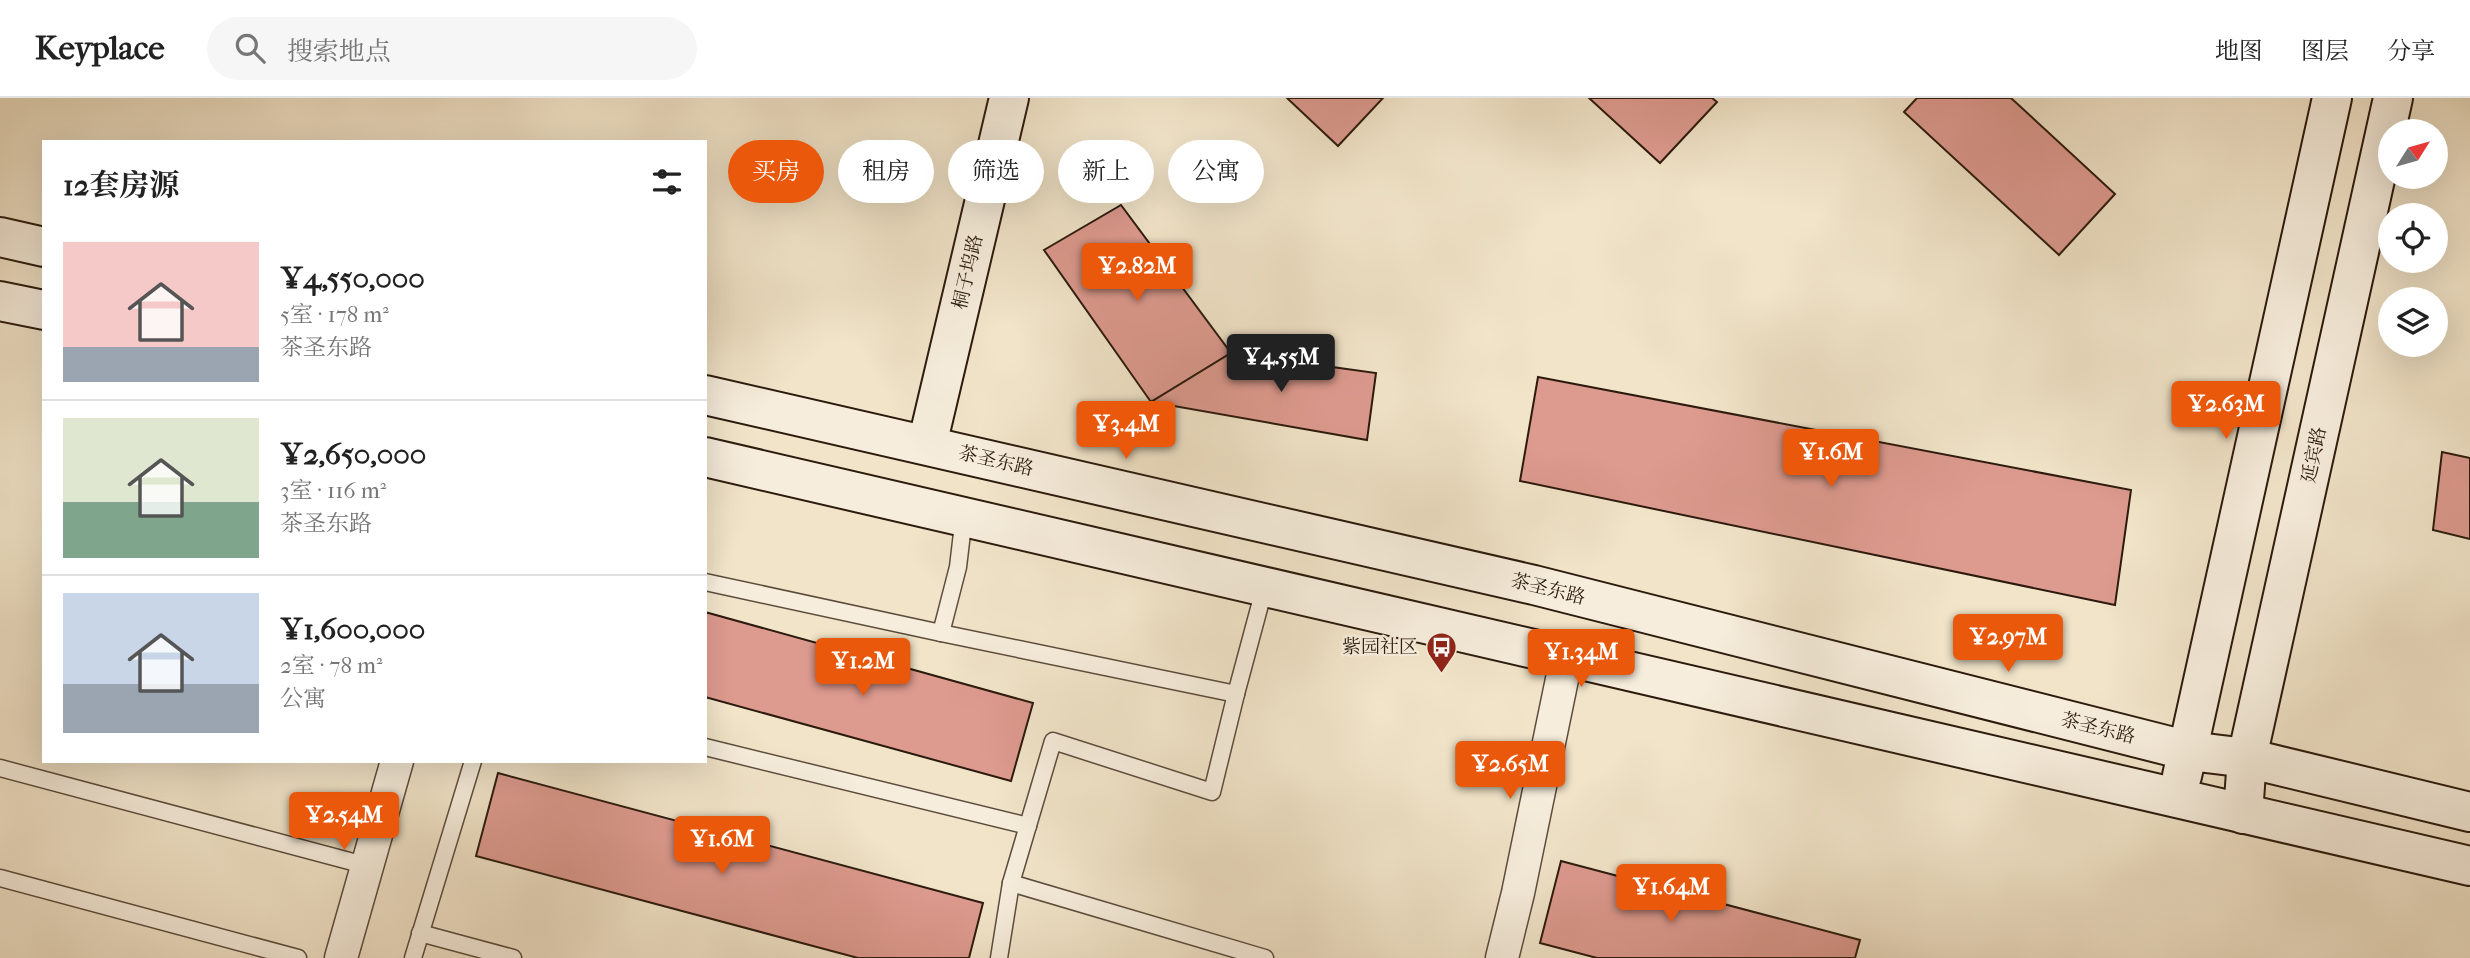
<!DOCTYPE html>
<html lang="zh">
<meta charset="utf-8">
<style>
body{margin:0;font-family:"IM FELL French Canon","Noto Serif SC",serif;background:#f6f6f6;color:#222;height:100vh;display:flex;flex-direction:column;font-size:26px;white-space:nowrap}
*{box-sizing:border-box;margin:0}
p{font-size:23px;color:#767676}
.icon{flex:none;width:38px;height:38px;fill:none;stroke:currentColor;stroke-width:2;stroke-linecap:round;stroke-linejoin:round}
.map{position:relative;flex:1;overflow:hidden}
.drawer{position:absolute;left:42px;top:42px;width:665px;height:623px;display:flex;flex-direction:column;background:#fff;border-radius:0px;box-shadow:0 7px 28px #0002}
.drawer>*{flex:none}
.banner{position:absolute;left:728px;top:42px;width:665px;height:63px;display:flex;gap:14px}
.needle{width:46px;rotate:53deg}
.fabs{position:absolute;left:2378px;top:21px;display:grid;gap:14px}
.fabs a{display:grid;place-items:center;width:70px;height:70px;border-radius:50%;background:#fff;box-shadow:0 7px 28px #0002;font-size:35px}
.price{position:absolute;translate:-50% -60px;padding:0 16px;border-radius:7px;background:#ea580c;color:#fff;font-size:23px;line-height:46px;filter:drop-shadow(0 2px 4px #0008)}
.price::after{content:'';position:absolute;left:50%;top:42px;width:21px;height:16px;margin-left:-10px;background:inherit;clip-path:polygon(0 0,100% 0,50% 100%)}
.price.on{background:#222;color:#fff}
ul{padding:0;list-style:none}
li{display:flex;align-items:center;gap:21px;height:175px;padding:0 21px}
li+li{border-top:2px solid #e0e0e0}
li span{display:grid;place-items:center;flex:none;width:196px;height:140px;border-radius:0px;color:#555}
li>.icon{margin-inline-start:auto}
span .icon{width:84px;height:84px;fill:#fffc;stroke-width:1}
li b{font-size:30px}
h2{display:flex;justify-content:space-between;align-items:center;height:84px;padding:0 21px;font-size:30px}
.tag{padding:0 24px;border-radius:32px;background:#fff;box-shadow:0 7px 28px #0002;font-size:24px;line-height:63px}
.tag.on{background:#ea580c;color:#fff}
header{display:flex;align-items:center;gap:42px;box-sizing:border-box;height:98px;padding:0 35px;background:#fff;border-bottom:2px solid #e0e0e0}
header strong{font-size:33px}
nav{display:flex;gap:38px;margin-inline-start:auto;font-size:24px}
.search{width:490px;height:63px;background:#f6f6f6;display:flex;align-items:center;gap:18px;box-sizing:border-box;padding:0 24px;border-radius:38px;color:#767676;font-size:26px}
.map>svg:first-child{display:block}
.building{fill:#dd9a8f;stroke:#2c1a0d;stroke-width:2}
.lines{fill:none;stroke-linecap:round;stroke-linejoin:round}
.lane-casing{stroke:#5d4c3c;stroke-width:19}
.street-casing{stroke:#5d4c3c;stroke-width:35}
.secondary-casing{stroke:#2c1a0d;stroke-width:42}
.lane{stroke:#f6eddc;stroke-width:16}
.street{stroke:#f6eddc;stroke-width:32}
.secondary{stroke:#f6eddc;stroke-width:38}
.labels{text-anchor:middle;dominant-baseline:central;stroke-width:5;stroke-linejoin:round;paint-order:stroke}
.street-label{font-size:19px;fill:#2c1a0d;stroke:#f6eddc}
.poi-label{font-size:19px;fill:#2c1a0d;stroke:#f6eddc;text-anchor:end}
</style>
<header>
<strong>Keyplace</strong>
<div class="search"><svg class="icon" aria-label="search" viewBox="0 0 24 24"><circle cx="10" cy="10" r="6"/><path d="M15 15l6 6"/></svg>搜索地点</div>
<nav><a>地图</a><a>图层</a><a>分享</a></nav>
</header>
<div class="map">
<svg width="2470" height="860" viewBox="0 0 2470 860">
<rect width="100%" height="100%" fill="#f1e4c9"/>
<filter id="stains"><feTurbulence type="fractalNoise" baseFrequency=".00286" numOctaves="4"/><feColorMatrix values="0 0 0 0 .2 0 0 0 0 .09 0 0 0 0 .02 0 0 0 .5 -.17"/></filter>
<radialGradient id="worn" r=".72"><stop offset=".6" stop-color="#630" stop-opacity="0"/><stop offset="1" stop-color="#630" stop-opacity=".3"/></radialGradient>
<g class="building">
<polygon points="1287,0 1383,0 1338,48"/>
<polygon points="1589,0 1712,0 1717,4 1660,65"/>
<polygon points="1917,0 2011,0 2115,96 2059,157 1904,14"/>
<polygon points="1121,107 1231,255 1151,304 1044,152"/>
<polygon points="1231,255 1376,275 1367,342 1151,304"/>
<polygon points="1538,279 2131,392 2115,507 1520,383"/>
<polygon points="2442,354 2470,360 2470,441 2433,432"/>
<polygon points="705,514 1033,605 1011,683 705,599"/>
<polygon points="498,675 983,805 969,860 858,860 476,758"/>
<polygon points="1561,763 1860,842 1855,860 1597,860 1540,845"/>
</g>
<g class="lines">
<defs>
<g id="lane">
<polyline points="705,484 941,535 958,469 964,418"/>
<polyline points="941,535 1236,596 1265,488"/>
<polyline points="705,649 1028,728"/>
<polyline points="0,670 368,768"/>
<polyline points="0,780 298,860"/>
<polyline points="1011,785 1265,860"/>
<polyline points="420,835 513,860"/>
<polyline points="413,860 473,663"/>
<polyline points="999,860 1011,785 1053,643 1212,694 1236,596"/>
</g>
<g id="street">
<polyline points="341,860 397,663"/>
<polyline points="1502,860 1518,795 1567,557"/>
</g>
<g id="secondary">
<polyline points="0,139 44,149"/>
<polyline points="0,203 44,212"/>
<polyline points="705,297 1534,487 2189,653 2247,660 2470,714"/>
<polyline points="927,347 1009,0"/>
<polyline points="705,359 2470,768"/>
<polyline points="2182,678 2332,0"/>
<polyline points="2243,716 2247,660 2393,0"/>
</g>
</defs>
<use href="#lane" class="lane-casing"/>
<use href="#street" class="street-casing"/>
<use href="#secondary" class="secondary-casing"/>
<use href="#lane" class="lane"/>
<use href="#street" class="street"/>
<use href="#secondary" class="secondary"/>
</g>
<defs>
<symbol id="bus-pin" viewBox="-11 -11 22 30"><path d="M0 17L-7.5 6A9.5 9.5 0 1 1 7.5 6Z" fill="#8f2418" stroke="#f6eddc"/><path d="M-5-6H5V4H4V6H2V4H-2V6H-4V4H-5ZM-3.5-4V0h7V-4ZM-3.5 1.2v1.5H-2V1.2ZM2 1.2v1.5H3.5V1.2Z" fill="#fff"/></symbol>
</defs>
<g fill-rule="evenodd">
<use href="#bus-pin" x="1424" y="532" width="35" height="47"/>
</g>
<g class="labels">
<g class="street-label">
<text transform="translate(968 174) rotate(-77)">桐子坞路</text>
<text transform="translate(2314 357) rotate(-78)">延宾路</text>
<text transform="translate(996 363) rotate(13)">茶圣东路</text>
<text transform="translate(1548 491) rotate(14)">茶圣东路</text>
<text transform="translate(2098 630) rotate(14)">茶圣东路</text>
</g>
<g class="poi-label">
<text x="1418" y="549">紫园社区</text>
</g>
</g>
<rect width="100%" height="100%" filter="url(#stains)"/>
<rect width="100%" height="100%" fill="url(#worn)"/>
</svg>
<div class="fabs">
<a><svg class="needle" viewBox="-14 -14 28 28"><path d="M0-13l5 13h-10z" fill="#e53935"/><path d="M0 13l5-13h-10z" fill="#767676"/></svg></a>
<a><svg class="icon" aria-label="locate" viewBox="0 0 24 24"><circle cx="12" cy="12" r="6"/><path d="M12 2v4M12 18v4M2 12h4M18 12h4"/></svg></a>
<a><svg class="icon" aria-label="layers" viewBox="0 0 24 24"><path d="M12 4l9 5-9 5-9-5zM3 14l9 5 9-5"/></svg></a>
</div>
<b class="price" style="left:1137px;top:205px">¥2.82M</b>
<b class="price on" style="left:1281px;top:296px">¥4.55M</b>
<b class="price" style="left:2226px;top:343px">¥2.63M</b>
<b class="price" style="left:1126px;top:363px">¥3.4M</b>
<b class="price" style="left:1831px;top:391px">¥1.6M</b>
<b class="price" style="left:2008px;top:576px">¥2.97M</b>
<b class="price" style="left:1581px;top:591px">¥1.34M</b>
<b class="price" style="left:863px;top:600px">¥1.2M</b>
<b class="price" style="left:1510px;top:703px">¥2.65M</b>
<b class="price" style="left:344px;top:754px">¥2.54M</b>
<b class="price" style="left:722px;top:778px">¥1.6M</b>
<b class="price" style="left:1671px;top:826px">¥1.64M</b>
<div class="banner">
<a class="tag on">买房</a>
<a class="tag">租房</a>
<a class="tag">筛选</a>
<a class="tag">新上</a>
<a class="tag">公寓</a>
</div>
<section class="drawer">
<h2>12套房源<svg class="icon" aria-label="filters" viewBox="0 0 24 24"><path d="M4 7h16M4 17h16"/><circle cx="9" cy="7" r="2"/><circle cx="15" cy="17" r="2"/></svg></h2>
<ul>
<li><span style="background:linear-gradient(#f6c9c9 75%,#9aa5b1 0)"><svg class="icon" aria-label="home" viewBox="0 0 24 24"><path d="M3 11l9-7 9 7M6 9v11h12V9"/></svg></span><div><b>¥4,550,000</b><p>5室 · 178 m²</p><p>茶圣东路</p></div></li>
<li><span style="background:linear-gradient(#dfe7d0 60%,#7fa58c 0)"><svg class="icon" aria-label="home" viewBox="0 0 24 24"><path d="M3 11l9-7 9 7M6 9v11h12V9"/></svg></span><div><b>¥2,650,000</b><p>3室 · 116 m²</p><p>茶圣东路</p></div></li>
<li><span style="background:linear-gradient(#c9d6e8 65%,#9aa5b1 0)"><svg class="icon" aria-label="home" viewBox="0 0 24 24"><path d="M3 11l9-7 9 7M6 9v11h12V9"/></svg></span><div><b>¥1,600,000</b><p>2室 · 78 m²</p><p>公寓</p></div></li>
</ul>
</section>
</div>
